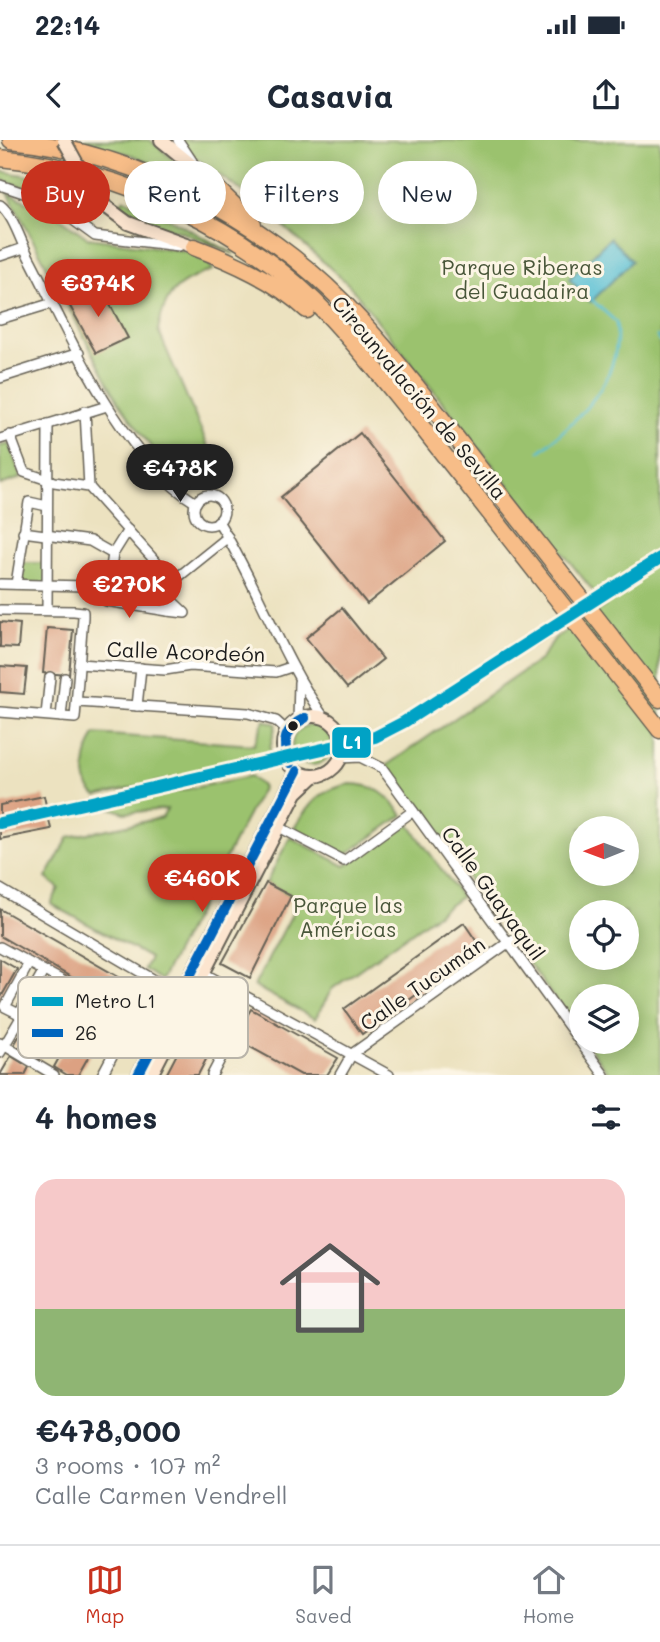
<!DOCTYPE html>
<meta charset="utf-8">
<style>
body{margin:0;font-family:Mali,sans-serif;background:#f2f2f3;color:#1f2937;height:100vh;display:flex;flex-direction:column;font-size:26px;white-space:nowrap}
*{box-sizing:border-box;margin:0}
p{font-size:23px;color:#747a83}
.icon{flex:none;width:38px;height:38px;fill:none;stroke:currentColor;stroke-width:2;stroke-linecap:round;stroke-linejoin:round}
.map{position:relative;height:935px;overflow:hidden}
.panel{display:flex;flex-direction:column;background:#fff;flex:1}
.panel>*{flex:none}
.hud{position:absolute;left:21px;top:21px;width:620px;height:63px;display:flex;gap:14px}
.needle{width:46px;rotate:269deg}
.buttons{position:absolute;left:569px;top:676px;display:grid;gap:14px}
.buttons a{display:grid;place-items:center;width:70px;height:70px;border-radius:50%;background:#fff;box-shadow:0 4px 18px #0003;font-size:35px}
.price{position:absolute;translate:-50% -60px;padding:0 16px;border-radius:24px;background:#c8321e;color:#fff;font-size:23px;line-height:46px;filter:drop-shadow(0 2px 4px #0008)}
.price::after{content:'';position:absolute;left:50%;top:42px;width:21px;height:16px;margin-left:-10px;background:inherit;clip-path:polygon(0 0,100% 0,50% 100%)}
.price.on{background:#222;color:#fff}
ul{padding:0;list-style:none}
li{display:grid;align-content:center;gap:14px;height:371px;padding:0 35px}
li span{display:grid;place-items:center;height:217px;border-radius:21px;color:#555}
li>.icon{margin-inline-start:auto}
span .icon{width:126px;height:126px;fill:#fffc;stroke-width:1}
li b{font-size:30px}
h2{display:flex;justify-content:space-between;align-items:center;height:84px;padding:0 35px;font-size:30px}
.tag{padding:0 24px;border-radius:32px;background:#fff;box-shadow:0 4px 18px #0003;font-size:24px;line-height:63px}
.tag.on{background:#c8321e;color:#fff}
.status{display:flex;justify-content:space-between;align-items:center;height:49px;padding:0 35px;background:#fff;direction:ltr}
.status svg{height:19px;fill:currentColor}
header{display:flex;justify-content:space-between;align-items:center;height:91px;padding:0 35px;background:#fff;font-size:32px;font-weight:700}
.tab-bar{display:flex;justify-content:space-around;align-items:center;height:98px;border-top:2px solid #e0e1e3;background:#fff;font-size:19px;color:#747a83}
.tab-bar a{display:grid;justify-items:center;gap:4px}
.tab-bar .on{color:#c8321e}
.map>svg:first-child{display:block}
.green{fill:#9bc26e;stroke:#5c6f45;stroke-width:2;fill-rule:evenodd}
.water{fill:#58c0d5;stroke:#3a6e78;stroke-width:2}
.lines{fill:none;stroke-linecap:round;stroke-linejoin:round}
.stream{stroke:#58c0d5;stroke-width:2.5}
.building{fill:#dca182}
.street-casing{stroke:#656155;stroke-width:12}
.secondary-casing{stroke:#656155;stroke-width:16}
.highway-casing{stroke:#656155;stroke-width:19}
.street{stroke:#fff;stroke-width:9}
.secondary{stroke:#fce5cf;stroke-width:12}
.highway{stroke:#f7bd88;stroke-width:16}
.secondary-bridge-casing{stroke:#656155;stroke-width:16;stroke-linecap:butt}
.secondary-bridge{stroke:#fce5cf;stroke-width:12}
.bus-1-casing{stroke:#fcf5e5;stroke-width:16}
.bus-1{stroke:#0065bd;stroke-width:10}
.metro-1-casing{stroke:#fcf5e5;stroke-width:18}
.metro-1{stroke:#01a2c5;stroke-width:12}
.bus-dot{fill:#1c1c1c;stroke:#fcf5e5;stroke-width:2.5}
.labels{text-anchor:middle;dominant-baseline:central;stroke-width:6;stroke-linejoin:round;paint-order:stroke}
.park-label{font-size:21px;fill:#485639;stroke:#fcf5e5}
.street-label{font-size:21px;fill:#1c1c1c;stroke:#fcf5e5}
.key{fill:#fcf5e5;stroke:#b9b4a9;stroke-width:2}
.key-label{font-size:19px;fill:#1c1c1c}
.line-badge{stroke:#fcf5e5;stroke-width:2.5}
.badge-label{font-size:19px;text-anchor:middle;font-weight:bold;fill:#fff}
</style>
<div class="status"><b>22:14</b><svg viewBox="0 0 49 12"><path d="M0 12V9h3v3zM5 12V6h3v6zM10 12V3h3v9zM15 12V0h3v12zM26 1h20v11H26zM47 4h2v5h-2z"/></svg></div>
<header><svg class="icon" aria-label="back" viewBox="0 0 24 24"><path d="M15 5l-7 7 7 7"/></svg>Casavia<svg class="icon" aria-label="share" viewBox="0 0 24 24"><path d="M12 15V3M7 8l5-5 5 5M5 13v7h14v-7"/></svg></header>
<div class="map">
<svg width="660" height="935" viewBox="0 0 660 935">
<rect width="100%" height="100%" fill="#fcf5e5"/>
<filter id="ink" filterUnits="userSpaceOnUse"><feTurbulence type="fractalNoise" baseFrequency=".0143" numOctaves="2"/><feDisplacementMap in="SourceGraphic" scale="14" xChannelSelector="R" yChannelSelector="G"/><feConvolveMatrix kernelMatrix="1 2 1 2 8 2 1 2 1" color-interpolation-filters="sRGB"/></filter>
<filter id="wash" filterUnits="userSpaceOnUse"><feTurbulence type="fractalNoise" baseFrequency=".00686" numOctaves="4" result="noise"/><feDisplacementMap in="SourceGraphic" scale="28" xChannelSelector="R" yChannelSelector="G"/><feGaussianBlur stdDeviation="1.57" result="paint"/><feColorMatrix in="noise" values="0 0 0 0 0 0 0 0 0 0 0 0 0 0 0 0 0 1.4 0 .05"/><feComposite in="paint" operator="in"/></filter>
<g filter="url(#wash)">
<rect width="100%" height="100%" fill="#ece2c0"/>
<g class="green">
<polygon points="78,0 150,0 195,38 192,41 132,15"/>
<path d="M170,0L660,1V935H610L585,901H626V856H581V896L387,625L541,519L555,498L605,466L349,145L253,59ZM581,688H626V733H581ZM581,772H626V817H581Z"/>
<polygon points="0,31 74,44 96,91 54,59 0,39"/>
<path d="M8,53L56,75L88,98L201,113L213,130C177,142 165,152 158,190L220,334L192,342L183,340L149,304L118,261Z"/>
<polygon points="124,59 168,78 234,114 179,91 143,83 115,70"/>
<polygon points="9,304 21,338 0,345 0,306"/>
<polygon points="17,423 48,423 47,445 16,444"/>
<path d="M264,580L276,584L270,608L273,616L97,656C77,643 86,611 95,594L254,605Z"/>
<circle cx="312" cy="605" r="20"/>
<polygon points="251,636 263,647 161,840 144,829 150,818 51,764 59,748 46,738 69,697 162,678 167,669 125,673 105,666"/>
<path d="M350,644C375,644 388,655 403,675L344,716L293,690C308,665 320,649 350,644Z"/>
<polygon points="407,681 461,757 332,849 315,879 254,846 299,761 266,743 290,697 345,726"/>
</g>
<polygon class="water" points="610,98 632,121 591,162 569,139"/>
<g class="lines">
<g class="stream">
<polyline points="657,196 660,202"/>
<path d="M540,311C579,279 624,239 616,182L592,160"/>
</g>
</g>
<g id="blocks">
<g class="building">
<polygon points="99,144 128,198 96,213 67,161"/>
<polygon points="360,293 445,401 367,464 281,357"/>
<polygon points="342,468 383,519 347,548 306,498"/>
<polygon points="0,482 20,484 18,508 0,507"/>
<polygon points="47,488 73,490 69,535 43,533"/>
<polygon points="0,526 27,528 24,554 0,552"/>
<polygon points="44,656 51,689 0,699 0,665"/>
<polygon points="266,743 291,756 250,838 222,823"/>
<polygon points="0,769 141,850 130,871 0,796"/>
<polygon points="464,783 481,808 362,894 344,869"/>
<polygon points="0,819 17,829 0,859"/>
<polygon points="49,846 74,860 39,919 14,905"/>
<polygon points="209,852 234,865 198,935 166,935"/>
<polygon points="86,869 108,882 78,935 67,935 54,927"/>
<polygon points="251,869 338,918 327,935 301,935 234,898"/>
<polygon points="11,916 29,927 25,935 0,935"/>
</g>
</g>
</g>
<g filter="url(#ink)">
<use href="#blocks" fill-opacity="0" stroke="#656155" stroke-width="2"/>
<g class="lines">
<defs>
<g id="street">
<polyline points="178,0 192,21"/>
<polyline points="0,45 47,61 95,96 179,106"/>
<path d="M0,65C14,75 22,106 31,121C71,198 120,316 196,363"/>
<polyline points="0,116 24,108"/>
<polyline points="0,179 53,163"/>
<polyline points="0,238 79,213"/>
<polyline points="85,271 89,347"/>
<polyline points="10,295 24,332 54,342 89,347 173,441"/>
<polyline points="0,299 107,266"/>
<circle cx="209" cy="370" r="15"/>
<path d="M218,381C258,446 281,517 325,579"/>
<polyline points="128,390 113,414 106,461 168,471 168,457 163,450"/>
<polyline points="23,392 90,401 113,414"/>
<polyline points="0,444 86,446 157,454 228,397"/>
<polyline points="16,444 29,362 47,366"/>
<polyline points="0,470 74,471 83,472 83,477 75,578 0,572"/>
<polyline points="47,470 48,284"/>
<polyline points="168,471 185,473 168,457"/>
<polyline points="79,524 165,530 190,526 276,532 291,527"/>
<polyline points="77,562 248,573 276,581 287,591"/>
<polyline points="137,566 141,528"/>
<polyline points="46,575 50,537"/>
<polyline points="61,577 65,538"/>
<polyline points="298,580 299,542"/>
<polyline points="340,618 360,617 382,628 604,935"/>
<polyline points="279,687 344,721 413,671"/>
<polyline points="0,749 183,857"/>
<polyline points="0,807 159,893"/>
<polyline points="29,823 5,867 19,874 43,832"/>
<polyline points="205,834 389,935"/>
<polyline points="0,903 54,935"/>
<polyline points="0,913 20,879 19,874"/>
<polyline points="102,935 132,878"/>
<polyline points="212,935 223,914"/>
<polyline points="340,935 352,914 512,800"/>
</g>
<g id="secondary">
<polyline points="161,0 199,31"/>
<polyline points="97,60 128,83 194,107"/>
<circle cx="313" cy="606" r="30"/>
<polyline points="138,935 297,631"/>
<polyline points="151,935 296,653 314,636"/>
</g>
<g id="highway">
<path d="M11,0C141,13 274,84 361,181C405,229 444,282 484,334C543,409 601,484 660,559"/>
<path d="M0,18C122,30 249,88 332,179C378,229 418,283 460,335C527,420 593,505 660,590"/>
<polyline points="199,31 253,84"/>
<path d="M194,107C234,122 276,141 307,170"/>
</g>
</defs>
<use href="#street" class="street-casing"/>
<use href="#secondary" class="secondary-casing"/>
<use href="#highway" class="highway-casing"/>
<use href="#street" class="street"/>
<use href="#secondary" class="secondary"/>
<use href="#highway" class="highway"/>
<defs>
<polyline id="secondary-bridge" points="64,0 97,60"/>
</defs>
<use href="#secondary-bridge" class="secondary-bridge-casing"/>
<use href="#secondary-bridge" class="secondary-bridge"/>
<defs>
<g id="bus-1">
<path d="M290,623C280,604 285,587 305,578"/>
<path d="M290,623C280,603 287,588 305,578"/>
<polyline points="138,935 297,631"/>
</g>
</defs>
<use href="#bus-1" class="bus-1-casing"/>
<use href="#bus-1" class="bus-1"/>
<defs>
<polyline id="metro-1" points="0,683 375,597 404,582 660,418"/>
</defs>
<use href="#metro-1" class="metro-1-casing"/>
<use href="#metro-1" class="metro-1"/>
</g>
</g>
<circle class="bus-dot" cx="293" cy="586" r="6"/>
<g class="labels">
<g class="park-label">
<text x="522" y="126">Parque Riberas<tspan x="522" dy="24">del Guadaira</tspan></text>
<text x="348" y="764">Parque las<tspan x="348" dy="24">Américas</tspan></text>
</g>
<g class="street-label">
<text transform="translate(420 257) rotate(50)">Circunvalación de Sevilla</text>
<text transform="translate(186 511) rotate(2)">Calle Acordeón</text>
<text transform="translate(494 753) rotate(54)">Calle Guayaquil</text>
<text transform="translate(422 843) rotate(-35)">Calle Tucumán</text>
</g>
</g>
<rect x="18" y="837" width="230" height="81" rx="10" class="key"/>
<rect x="32" y="857" width="31" height="9" fill="#01a2c5"/>
<rect x="32" y="889" width="31" height="8" fill="#0065bd"/>
<g class="key-label">
<text x="75" y="868">Metro L1</text>
<text x="75" y="900">26</text>
</g>
<rect class="line-badge" x="331" y="586" width="41" height="33" rx="7" fill="#01a2c5"/>
<g class="badge-label">
<text x="352" y="609">L1</text>
</g>
</svg>
<div class="buttons">
<a><svg class="needle" viewBox="-14 -14 28 28"><path d="M0-13l5 13h-10z" fill="#e53935"/><path d="M0 13l5-13h-10z" fill="#747a83"/></svg></a>
<a><svg class="icon" aria-label="locate" viewBox="0 0 24 24"><circle cx="12" cy="12" r="6"/><path d="M12 2v4M12 18v4M2 12h4M18 12h4"/></svg></a>
<a><svg class="icon" aria-label="layers" viewBox="0 0 24 24"><path d="M12 4l9 5-9 5-9-5zM3 14l9 5 9-5"/></svg></a>
</div>
<b class="price" style="left:98px;top:179px">€374K</b>
<b class="price on" style="left:180px;top:364px">€478K</b>
<b class="price" style="left:129px;top:480px">€270K</b>
<b class="price" style="left:202px;top:774px">€460K</b>
<div class="hud">
<a class="tag on">Buy</a>
<a class="tag">Rent</a>
<a class="tag">Filters</a>
<a class="tag">New</a>
</div>
</div>
<section class="panel">
<h2>4 homes<svg class="icon" aria-label="filters" viewBox="0 0 24 24"><path d="M4 7h16M4 17h16"/><circle cx="9" cy="7" r="2"/><circle cx="15" cy="17" r="2"/></svg></h2>
<ul>
<li><span style="background:linear-gradient(#f6c9c9 60%,#8fb573 0)"><svg class="icon" aria-label="home" viewBox="0 0 24 24"><path d="M3 11l9-7 9 7M6 9v11h12V9"/></svg></span><div><b>€478,000</b><p>3 rooms · 107 m²</p><p>Calle Carmen Vendrell</p></div></li>
</ul>
</section>
<nav class="tab-bar">
<a class="on"><svg class="icon" aria-label="map" viewBox="0 0 24 24"><path d="M3 6l6-2 6 2 6-2v14l-6 2-6-2-6 2zM9 4v14M15 6v14"/></svg>Map</a>
<a><svg class="icon" aria-label="saved" viewBox="0 0 24 24"><path d="M7 4h10v16l-5-4-5 4z"/></svg>Saved</a>
<a><svg class="icon" aria-label="home" viewBox="0 0 24 24"><path d="M3 11l9-7 9 7M6 9v11h12V9"/></svg>Home</a>
</nav>
